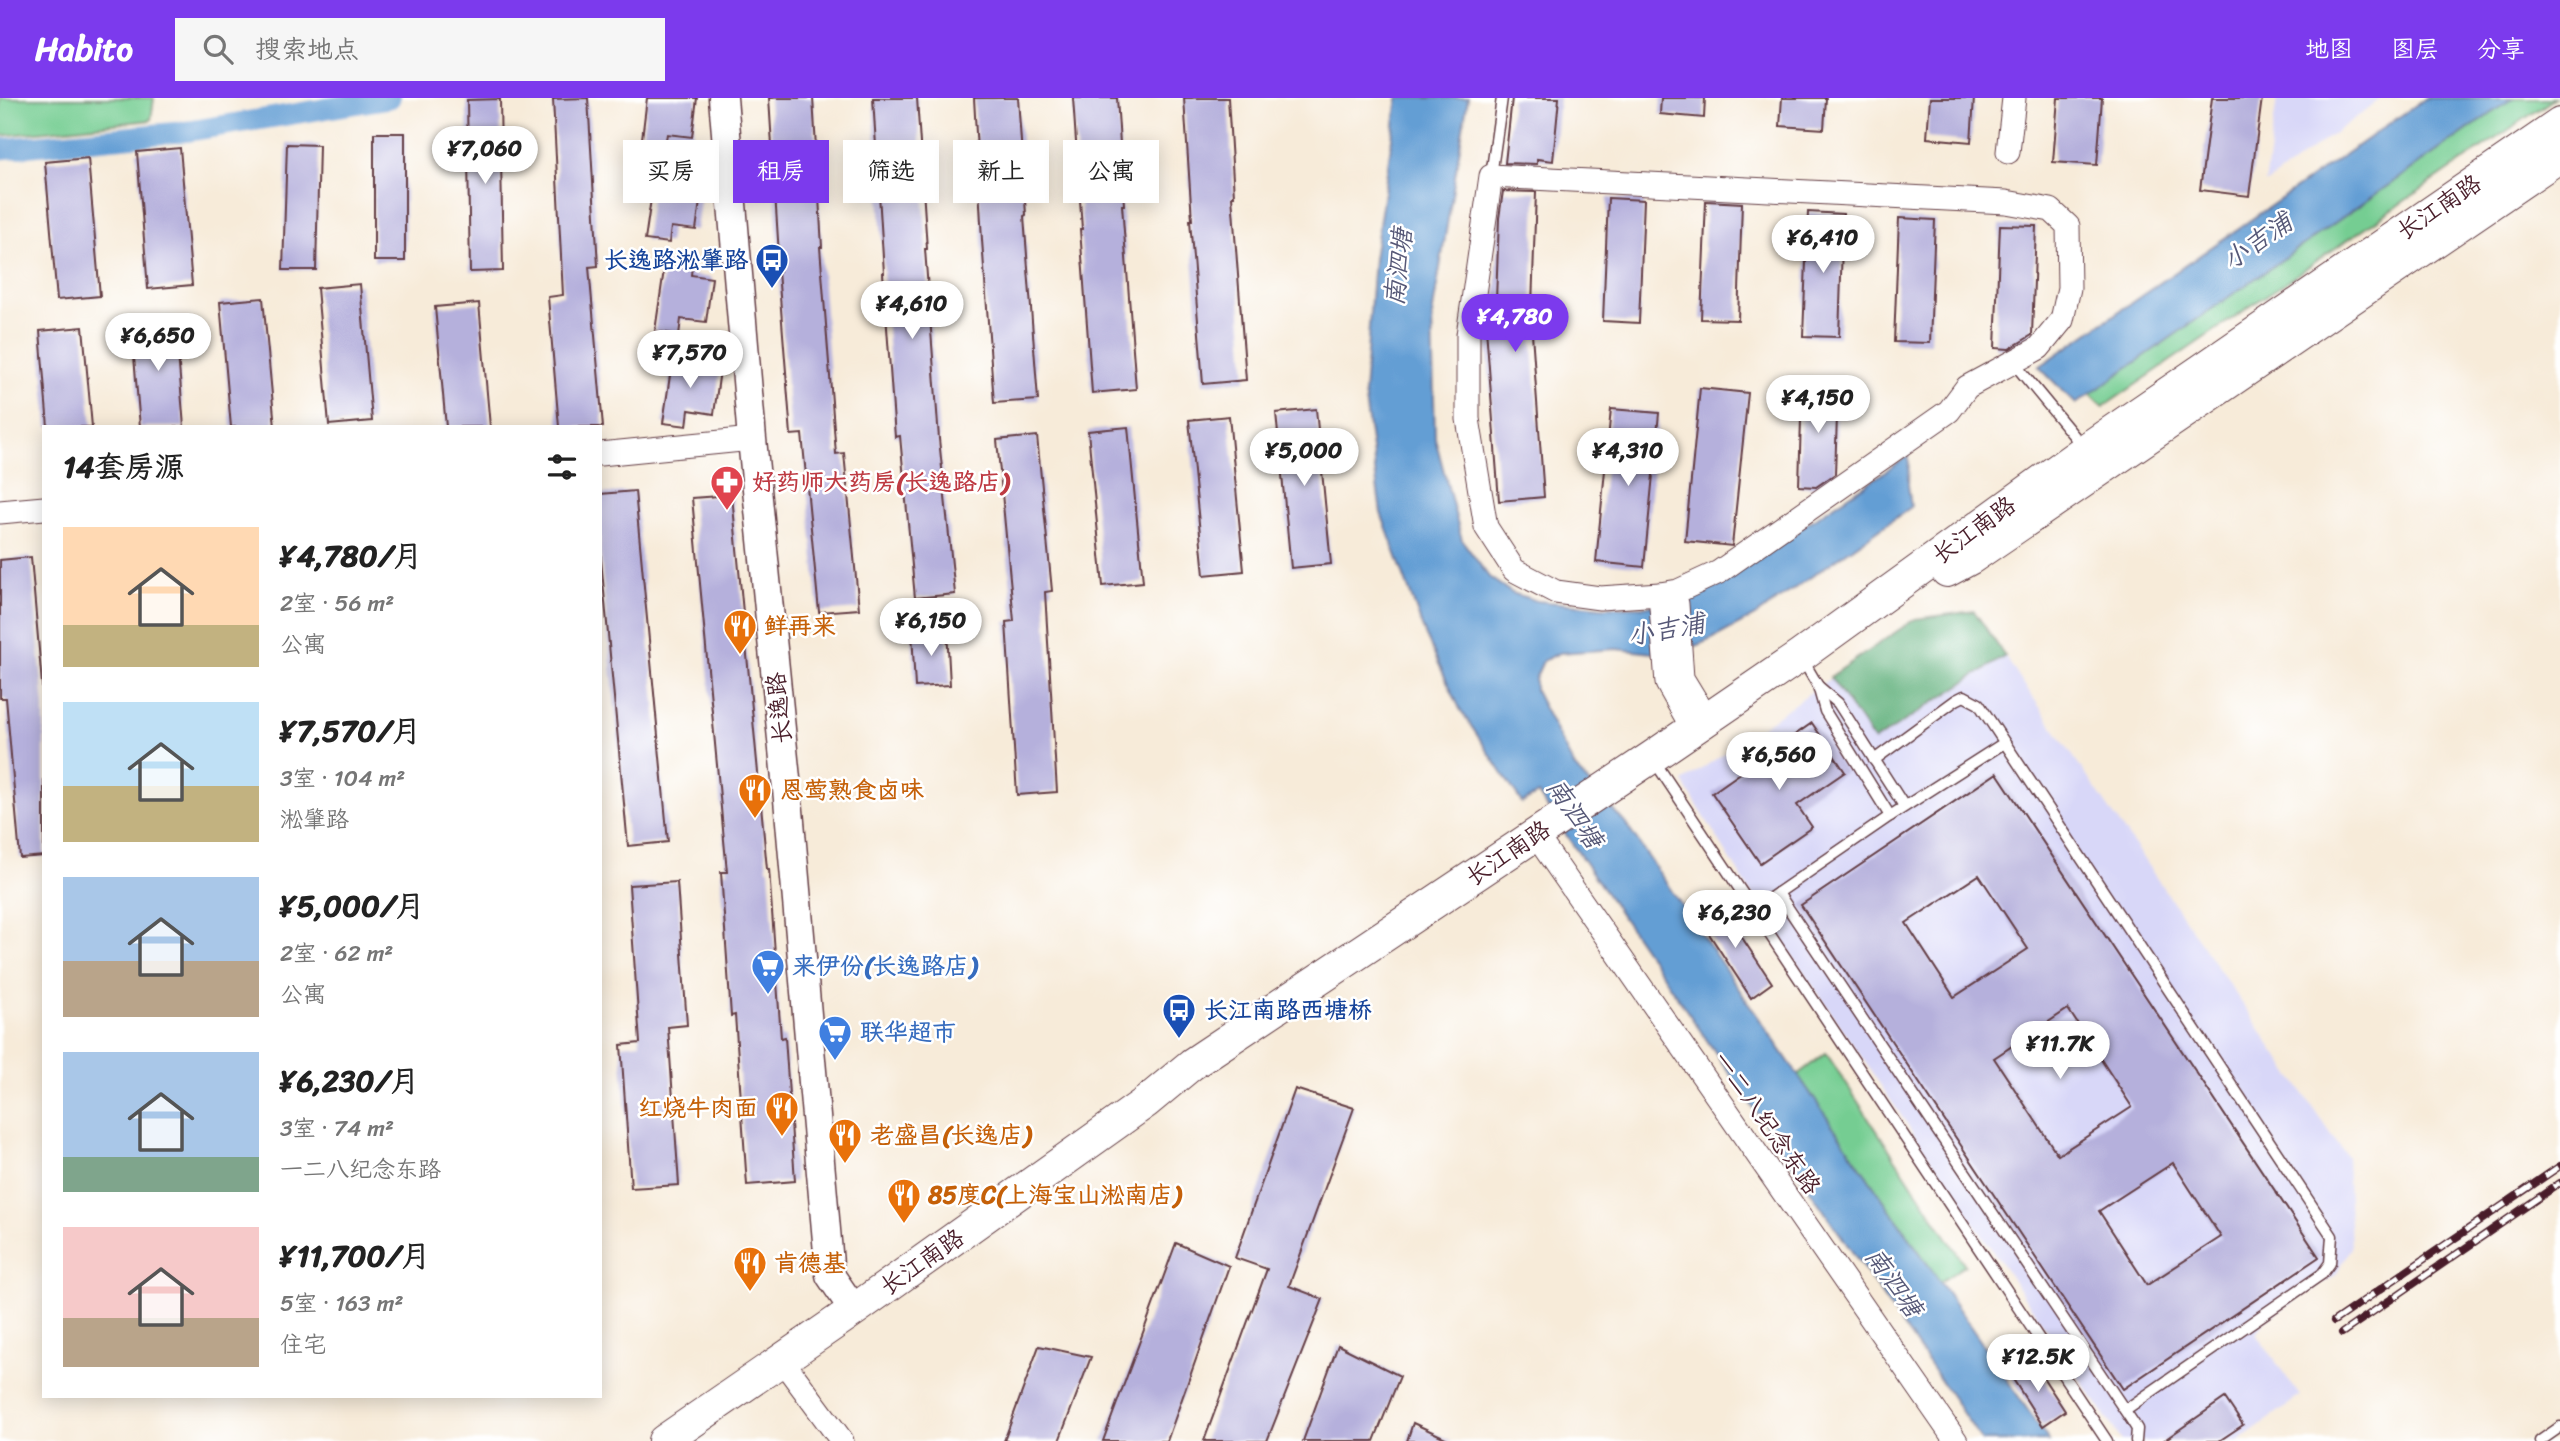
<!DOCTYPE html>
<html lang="zh">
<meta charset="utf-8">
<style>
body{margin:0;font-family:Sriracha,"LXGW WenKai TC",sans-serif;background:#f6f6f6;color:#222;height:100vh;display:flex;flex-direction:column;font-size:26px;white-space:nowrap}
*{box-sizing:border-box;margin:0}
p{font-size:23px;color:#767676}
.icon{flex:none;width:38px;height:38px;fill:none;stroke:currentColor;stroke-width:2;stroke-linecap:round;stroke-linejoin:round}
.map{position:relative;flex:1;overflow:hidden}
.details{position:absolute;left:42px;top:327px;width:560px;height:973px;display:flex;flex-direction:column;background:#fff;border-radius:0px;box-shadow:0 4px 18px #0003}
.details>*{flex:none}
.banner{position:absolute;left:623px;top:42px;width:665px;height:63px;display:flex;gap:14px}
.price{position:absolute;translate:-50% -60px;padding:0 16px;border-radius:24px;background:#fff;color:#222;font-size:23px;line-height:46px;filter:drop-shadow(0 2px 4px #0008)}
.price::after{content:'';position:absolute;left:50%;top:42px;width:21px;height:16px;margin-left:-10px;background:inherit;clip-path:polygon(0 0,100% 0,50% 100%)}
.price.active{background:#7c3aed;color:#fff}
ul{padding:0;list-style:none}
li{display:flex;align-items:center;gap:21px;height:175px;padding:0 21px}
li span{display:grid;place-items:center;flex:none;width:196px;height:140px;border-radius:0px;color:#555}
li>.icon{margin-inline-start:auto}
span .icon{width:84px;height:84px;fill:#fffc;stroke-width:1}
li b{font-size:30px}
h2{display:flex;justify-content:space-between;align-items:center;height:84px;padding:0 21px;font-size:30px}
.tag{padding:0 24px;border-radius:0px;background:#fff;box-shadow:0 4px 18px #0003;font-size:24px;line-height:63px}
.tag.active{background:#7c3aed;color:#fff}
header{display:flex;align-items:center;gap:42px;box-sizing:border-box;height:98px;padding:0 35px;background:#7c3aed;color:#fff}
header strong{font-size:33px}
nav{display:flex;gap:38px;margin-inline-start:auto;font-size:24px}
.search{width:490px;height:63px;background:#f6f6f6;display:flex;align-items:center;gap:18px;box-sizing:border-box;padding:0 24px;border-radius:0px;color:#767676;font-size:26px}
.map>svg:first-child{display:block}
.built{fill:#d8d7f8}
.green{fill:#75cd92;stroke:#60765e;stroke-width:2}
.forest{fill:#60b07c;stroke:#556854;stroke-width:2}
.water{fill:#649ed4;stroke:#575e80;stroke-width:2}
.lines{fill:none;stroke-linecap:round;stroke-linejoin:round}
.canal{stroke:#649ed4;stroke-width:21}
.building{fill:#b5b0dc;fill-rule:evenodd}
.service-casing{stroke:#643e45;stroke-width:13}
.minor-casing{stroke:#643e45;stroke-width:25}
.tertiary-casing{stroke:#643e45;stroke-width:31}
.secondary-casing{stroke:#643e45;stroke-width:34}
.service{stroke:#fff;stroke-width:10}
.minor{stroke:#fff;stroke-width:23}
.tertiary{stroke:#fff;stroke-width:28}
.secondary{stroke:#fff;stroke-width:32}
.rail-casing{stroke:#4a1f2b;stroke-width:8}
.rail{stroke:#fff;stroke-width:5;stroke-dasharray:16;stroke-linecap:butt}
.labels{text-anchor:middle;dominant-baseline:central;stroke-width:5;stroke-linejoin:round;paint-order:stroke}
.street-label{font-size:24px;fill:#4a1f2b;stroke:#fff}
.transit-label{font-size:24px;font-weight:bold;fill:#164399;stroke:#fff;text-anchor:end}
.health-label{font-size:24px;font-weight:bold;fill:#be3a42;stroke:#fff;text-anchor:start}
.food-label{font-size:24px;font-weight:bold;fill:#c56008;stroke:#fff;text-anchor:start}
.shop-label{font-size:24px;font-weight:bold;fill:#366cbe;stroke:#fff;text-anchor:start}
.water-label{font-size:26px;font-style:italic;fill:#565877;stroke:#fff}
</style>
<header>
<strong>Habito</strong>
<div class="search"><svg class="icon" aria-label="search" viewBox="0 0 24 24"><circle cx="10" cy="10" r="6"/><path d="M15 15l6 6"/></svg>搜索地点</div>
<nav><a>地图</a><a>图层</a><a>分享</a></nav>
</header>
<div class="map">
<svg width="2560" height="1343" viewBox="0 0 2560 1343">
<rect width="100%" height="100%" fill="#fff"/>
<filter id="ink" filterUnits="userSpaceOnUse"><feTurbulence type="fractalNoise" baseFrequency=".0143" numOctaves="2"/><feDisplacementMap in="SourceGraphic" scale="14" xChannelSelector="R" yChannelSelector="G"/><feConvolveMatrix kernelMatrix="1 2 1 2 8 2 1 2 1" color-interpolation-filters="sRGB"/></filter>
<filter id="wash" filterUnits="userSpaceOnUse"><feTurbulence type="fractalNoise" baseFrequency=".00686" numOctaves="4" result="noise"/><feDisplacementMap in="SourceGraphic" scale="28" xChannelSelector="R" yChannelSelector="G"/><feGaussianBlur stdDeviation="1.57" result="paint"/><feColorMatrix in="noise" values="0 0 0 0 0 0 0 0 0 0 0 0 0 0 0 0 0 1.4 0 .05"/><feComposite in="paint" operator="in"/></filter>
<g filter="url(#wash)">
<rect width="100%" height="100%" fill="#f7ebd9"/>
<g class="built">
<polygon points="2277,0 2382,0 2265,86"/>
<polygon points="1974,513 2347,1059 2351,1150 2336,1177 2265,1222 2256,1236 2300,1298 2238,1343 2122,1343 1759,808 1683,684 1915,521"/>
</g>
<g class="green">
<polygon points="0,0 154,0 151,22 0,38"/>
<polygon points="2513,0 2555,0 2103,309 2090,296"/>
<polygon points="1826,955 1965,1167 1940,1184 1797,977"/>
</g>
<polygon class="forest" points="1974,513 2005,558 1874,643 1830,579 1915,521"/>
<g class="water">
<polygon points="1398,0 1468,0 1432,218 1435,340 1462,442 1489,479 1512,495 1537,503 1602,509 1642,509 1699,497 1909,358 1908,387 1911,409 1755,518 1712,541 1695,548 1653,555 1616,551 1559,555 1543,563 1535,581 1535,593 1575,670 1625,725 2049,1343 1982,1343 1538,696 1522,705 1460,611 1425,536 1381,415 1364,295 1374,161"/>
<polygon points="2426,0 2513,0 2076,306 2039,269"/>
</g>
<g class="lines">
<polyline class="canal" points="0,51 190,33 390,0"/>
</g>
<g id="blocks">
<g class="building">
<polygon points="588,0 598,168 589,169 603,329 559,329 548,199 563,197 553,1"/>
<polygon points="647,0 697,0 692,39 667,36 664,52 641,49"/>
<polygon points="769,0 813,0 822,149 820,149 836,356 844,355 859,511 819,514 802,336 791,337 778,173 780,173"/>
<polygon points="873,0 917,0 927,151 925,151 939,341 955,496 915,500 900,338 895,339 883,175 884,175"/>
<polygon points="974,0 1018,0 1026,117 1024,118 1038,302 994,305 982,142"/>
<polygon points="1073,0 1117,0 1124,107 1122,107 1136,291 1092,295 1080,131 1082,131"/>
<polygon points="1184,0 1228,0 1234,98 1232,98 1246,282 1203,286 1190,122 1192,122"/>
<polygon points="1512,0 1559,0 1553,63 1537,61 1537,66 1505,65"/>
<polygon points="1661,0 1705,0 1704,20 1660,16"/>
<polygon points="1782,0 1826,0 1824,31 1780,28"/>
<polygon points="1930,0 1974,0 1971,44 1927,40"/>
<polygon points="2058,0 2102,0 2097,67 2053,64"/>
<polygon points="2212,0 2262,0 2249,98 2200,92"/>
<polygon points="500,1 503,173 470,174 467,2"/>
<rect x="374" y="35" width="31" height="128"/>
<polygon points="287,46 319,47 316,172 283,172"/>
<polygon points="180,50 192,187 148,191 137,54"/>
<polygon points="88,60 100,198 57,202 45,64"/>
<polygon points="655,73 682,77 681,86 702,89 696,132 671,129 669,145 645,142"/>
<polygon points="1503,93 1536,94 1532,208 1530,208 1544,399 1499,403 1486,230 1495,230 1499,120"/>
<polygon points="1608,100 1644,102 1639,225 1603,223"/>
<polygon points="1706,103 1742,105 1738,222 1701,221"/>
<polygon points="1808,114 1843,116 1839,239 1803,238"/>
<polygon points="1899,120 1935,122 1930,245 1894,244"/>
<polygon points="2000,127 2036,128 2032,237 2009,251 1995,250"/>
<polygon points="665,165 692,169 691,177 712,180 706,224 681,221 679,237 655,233"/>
<polygon points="360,186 372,323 329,327 317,190"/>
<polygon points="263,200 275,329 231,329 220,204"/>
<polygon points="479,205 490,329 446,329 435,209"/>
<polygon points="175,219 184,329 140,329 131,223"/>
<polygon points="83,229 92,329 48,329 40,233"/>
<polygon points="673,257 700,260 699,269 720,272 714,316 689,312 687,328 663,325"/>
<polygon points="1802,287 1838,289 1835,376 1816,389 1799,388"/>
<polygon points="1700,290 1748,295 1732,448 1685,443"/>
<polygon points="1316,311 1331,466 1291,470 1276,315"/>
<polygon points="1611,311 1659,315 1644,469 1596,464"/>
<polygon points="1229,318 1244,473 1204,477 1189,322"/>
<polygon points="1128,329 1143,484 1103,488 1088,333"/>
<polygon points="1037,338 1052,493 1045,494 1057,694 1017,697 1006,524 1014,523 997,342"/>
<polygon points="635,393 668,744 628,748 600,451 600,396"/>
<polygon points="732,397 767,771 769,771 781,940 785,939 795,1083 747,1087 735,917 731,918 721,774 727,774 692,400"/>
<polygon points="31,459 44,610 44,758 20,760 6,600 0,600 0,462"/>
<polygon points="947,531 950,587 915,589 912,534"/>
<polygon points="1812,625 1845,674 1797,707 1812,729 1760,765 1712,695"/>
<path d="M1997,675L2319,1159L2123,1291L1801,807ZM1979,777L2028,851L1954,899L1906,825ZM2068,911L2132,1009L2058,1057L1994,960ZM2173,1065L2221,1139L2147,1187L2099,1113Z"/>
<polygon points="677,784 687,927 668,929 679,1087 631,1090 621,947 640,945 629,787"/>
<polygon points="1719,805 1772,885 1751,900 1698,819"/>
<polygon points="1295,991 1354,1010 1289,1188 1323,1201 1267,1343 1204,1343 1267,1171 1235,1160"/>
<polygon points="1176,1145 1229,1168 1167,1343 1103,1343"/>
<polygon points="1338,1247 1400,1278 1374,1343 1303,1343"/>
<polygon points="1039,1248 1091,1259 1059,1343 1004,1343"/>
<polygon points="2033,1264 2065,1313 2043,1328 2011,1278"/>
<polygon points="2225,1300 2243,1327 2219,1343 2163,1343"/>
<polygon points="1413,1325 1452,1343 1407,1343"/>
</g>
</g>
</g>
<g filter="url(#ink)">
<use href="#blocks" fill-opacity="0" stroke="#643e45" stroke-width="2"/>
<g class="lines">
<defs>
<g id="service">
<polyline points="1491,78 1502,0"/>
<polyline points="2013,264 2084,350"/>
<polyline points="1801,559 1818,588 1825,613 1890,718"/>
<polyline points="1818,588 1838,605 1904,708"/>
<polyline points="1653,661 2107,1343"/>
<polyline points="1874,662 1956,602 1964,598 1979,606 2332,1138 2330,1165 2322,1176 2125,1312"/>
<polyline points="1778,795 2132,1323 2137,1331 2136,1343"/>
<polyline points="1753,812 1890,718 2004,645"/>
<polyline points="2540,1343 2560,1329"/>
</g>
<g id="minor">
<polyline points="2008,54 2014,0"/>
<polygon points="1491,78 2006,104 2051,112 2068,128 2069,190 2062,222 2039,250 1967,289 1949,313 1719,474 1678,493 1660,496 1600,500 1556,494 1514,472 1486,429 1468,321 1468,237"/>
<polyline points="600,356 752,341"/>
<polyline points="0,414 44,410"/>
<polyline points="1660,496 1667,585 1693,631"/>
<polyline points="1677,506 1682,580 1707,621"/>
<polyline points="1535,736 1956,1343"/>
<polyline points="782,1262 842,1343"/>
</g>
<polyline id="tertiary" points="723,0 752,341 788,701 830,1177 854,1212"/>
<g id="secondary">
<polyline points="1947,473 1971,460 2560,58"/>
<polyline points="664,1343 854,1212 1146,1004 1192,966 1652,659 1800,558 2085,352 2560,26"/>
</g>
</defs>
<use href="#service" class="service-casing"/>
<use href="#minor" class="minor-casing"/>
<use href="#tertiary" class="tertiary-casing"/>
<use href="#secondary" class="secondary-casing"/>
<use href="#service" class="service"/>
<use href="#minor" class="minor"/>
<use href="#tertiary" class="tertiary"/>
<use href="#secondary" class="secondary"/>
<defs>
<g id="rail">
<polyline points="2334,1223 2560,1068"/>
<polyline points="2342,1235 2560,1085"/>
</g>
</defs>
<use href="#rail" class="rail-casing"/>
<use href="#rail" class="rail"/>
</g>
</g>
<defs>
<symbol id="bus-pin" viewBox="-11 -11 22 30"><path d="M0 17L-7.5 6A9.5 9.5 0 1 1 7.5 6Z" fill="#1a4fb4" stroke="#fff"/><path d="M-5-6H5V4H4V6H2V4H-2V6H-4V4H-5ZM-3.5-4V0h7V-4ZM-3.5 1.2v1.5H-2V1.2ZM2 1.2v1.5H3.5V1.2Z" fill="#fff"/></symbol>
<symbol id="pharmacy-pin" viewBox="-11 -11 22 30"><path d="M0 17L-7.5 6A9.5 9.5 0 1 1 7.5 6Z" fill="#e0444e" stroke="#fff"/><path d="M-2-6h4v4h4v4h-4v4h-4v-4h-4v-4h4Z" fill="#fff"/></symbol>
<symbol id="restaurant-pin" viewBox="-11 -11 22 30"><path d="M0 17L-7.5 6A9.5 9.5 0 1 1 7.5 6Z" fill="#e8710a" stroke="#fff"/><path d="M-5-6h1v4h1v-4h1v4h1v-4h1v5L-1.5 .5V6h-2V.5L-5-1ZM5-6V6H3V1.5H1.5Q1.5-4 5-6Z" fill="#fff"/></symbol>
<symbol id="supermarket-pin" viewBox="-11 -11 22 30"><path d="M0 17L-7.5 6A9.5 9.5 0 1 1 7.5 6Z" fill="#3f7fe0" stroke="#fff"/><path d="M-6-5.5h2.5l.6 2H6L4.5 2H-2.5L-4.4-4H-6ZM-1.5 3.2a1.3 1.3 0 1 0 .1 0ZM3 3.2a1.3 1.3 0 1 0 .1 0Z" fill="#fff"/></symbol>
</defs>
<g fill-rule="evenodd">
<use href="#bus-pin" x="753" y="143" width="38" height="52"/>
<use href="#pharmacy-pin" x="708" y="365" width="38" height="52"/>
<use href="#restaurant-pin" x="721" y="509" width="38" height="52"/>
<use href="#restaurant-pin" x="736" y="673" width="38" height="52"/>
<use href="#supermarket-pin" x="749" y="849" width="38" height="52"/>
<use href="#bus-pin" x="1160" y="893" width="38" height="52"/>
<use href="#supermarket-pin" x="816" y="915" width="38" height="52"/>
<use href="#restaurant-pin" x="763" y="991" width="38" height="52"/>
<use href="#restaurant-pin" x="826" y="1018" width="38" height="52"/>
<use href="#restaurant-pin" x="885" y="1078" width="38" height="52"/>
<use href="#restaurant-pin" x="731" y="1146" width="38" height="52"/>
</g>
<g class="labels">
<g class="street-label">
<text transform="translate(2439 109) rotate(-34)">长江南路</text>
<text transform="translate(1974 432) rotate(-36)">长江南路</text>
<text transform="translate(779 610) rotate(-96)">长逸路</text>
<text transform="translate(1508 755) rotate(-34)">长江南路</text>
<text transform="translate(1767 1025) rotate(55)">一二八纪念东路</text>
<text transform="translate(922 1164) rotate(-35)">长江南路</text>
</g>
<g class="transit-label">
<text x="748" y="162">长逸路淞肇路</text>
<text x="1204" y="912" text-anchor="start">长江南路西塘桥</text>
</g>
<g class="health-label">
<text x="752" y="384">好药师大药房(长逸路店)</text>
</g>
<g class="food-label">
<text x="764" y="528">鲜再来</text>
<text x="780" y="692">恩莺熟食卤味</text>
<text x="758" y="1010" text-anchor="end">红烧牛肉面</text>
<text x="870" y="1037">老盛昌(长逸店)</text>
<text x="928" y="1097">85度C(上海宝山淞南店)</text>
<text x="774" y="1165">肯德基</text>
</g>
<g class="shop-label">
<text x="792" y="868">来伊份(长逸路店)</text>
<text x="860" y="934">联华超市</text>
</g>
<g class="water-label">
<text transform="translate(2257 143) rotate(-35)">小吉浦</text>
<text transform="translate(1398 169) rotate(-83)">南泗塘</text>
<text transform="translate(1666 531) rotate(-10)">小吉浦</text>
<text transform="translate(1575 715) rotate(56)">南泗塘</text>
<text transform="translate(1894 1184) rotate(55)">南泗塘</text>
</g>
</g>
</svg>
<b class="price" style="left:485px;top:88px">¥7,060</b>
<b class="price" style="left:1823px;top:177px">¥6,410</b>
<b class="price" style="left:912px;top:243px">¥4,610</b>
<b class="price active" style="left:1515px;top:256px">¥4,780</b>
<b class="price" style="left:158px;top:275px">¥6,650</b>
<b class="price" style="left:690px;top:292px">¥7,570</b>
<b class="price" style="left:1818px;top:337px">¥4,150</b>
<b class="price" style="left:1304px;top:390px">¥5,000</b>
<b class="price" style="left:1628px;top:390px">¥4,310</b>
<b class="price" style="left:931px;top:560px">¥6,150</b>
<b class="price" style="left:1779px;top:694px">¥6,560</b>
<b class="price" style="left:1735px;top:852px">¥6,230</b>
<b class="price" style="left:2060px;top:983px">¥11.7K</b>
<b class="price" style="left:2038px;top:1296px">¥12.5K</b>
<div class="banner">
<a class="tag">买房</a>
<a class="tag active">租房</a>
<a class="tag">筛选</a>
<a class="tag">新上</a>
<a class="tag">公寓</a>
</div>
<section class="details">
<h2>14套房源<svg class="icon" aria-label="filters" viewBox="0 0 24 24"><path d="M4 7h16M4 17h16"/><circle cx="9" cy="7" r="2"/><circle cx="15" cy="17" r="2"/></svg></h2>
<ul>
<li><span style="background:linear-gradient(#ffd9b3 70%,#c2b280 0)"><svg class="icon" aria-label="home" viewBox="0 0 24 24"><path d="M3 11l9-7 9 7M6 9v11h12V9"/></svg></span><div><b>¥4,780/月</b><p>2室 · 56 m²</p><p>公寓</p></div></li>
<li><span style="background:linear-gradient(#bfe0f5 60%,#c2b280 0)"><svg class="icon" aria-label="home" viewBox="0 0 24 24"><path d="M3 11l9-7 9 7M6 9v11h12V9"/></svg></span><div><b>¥7,570/月</b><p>3室 · 104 m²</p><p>淞肇路</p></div></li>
<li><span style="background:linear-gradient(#a9c7e8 60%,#b9a48a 0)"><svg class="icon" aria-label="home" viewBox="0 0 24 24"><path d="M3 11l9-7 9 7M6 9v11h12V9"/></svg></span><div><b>¥5,000/月</b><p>2室 · 62 m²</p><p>公寓</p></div></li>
<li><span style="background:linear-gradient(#a9c7e8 75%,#7fa58c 0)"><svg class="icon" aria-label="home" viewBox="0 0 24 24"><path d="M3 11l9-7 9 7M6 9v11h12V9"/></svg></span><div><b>¥6,230/月</b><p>3室 · 74 m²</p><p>一二八纪念东路</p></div></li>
<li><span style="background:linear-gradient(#f6c9c9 65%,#b9a48a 0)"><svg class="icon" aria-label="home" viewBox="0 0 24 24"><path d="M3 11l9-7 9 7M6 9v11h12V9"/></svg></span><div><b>¥11,700/月</b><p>5室 · 163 m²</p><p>住宅</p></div></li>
</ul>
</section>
</div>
